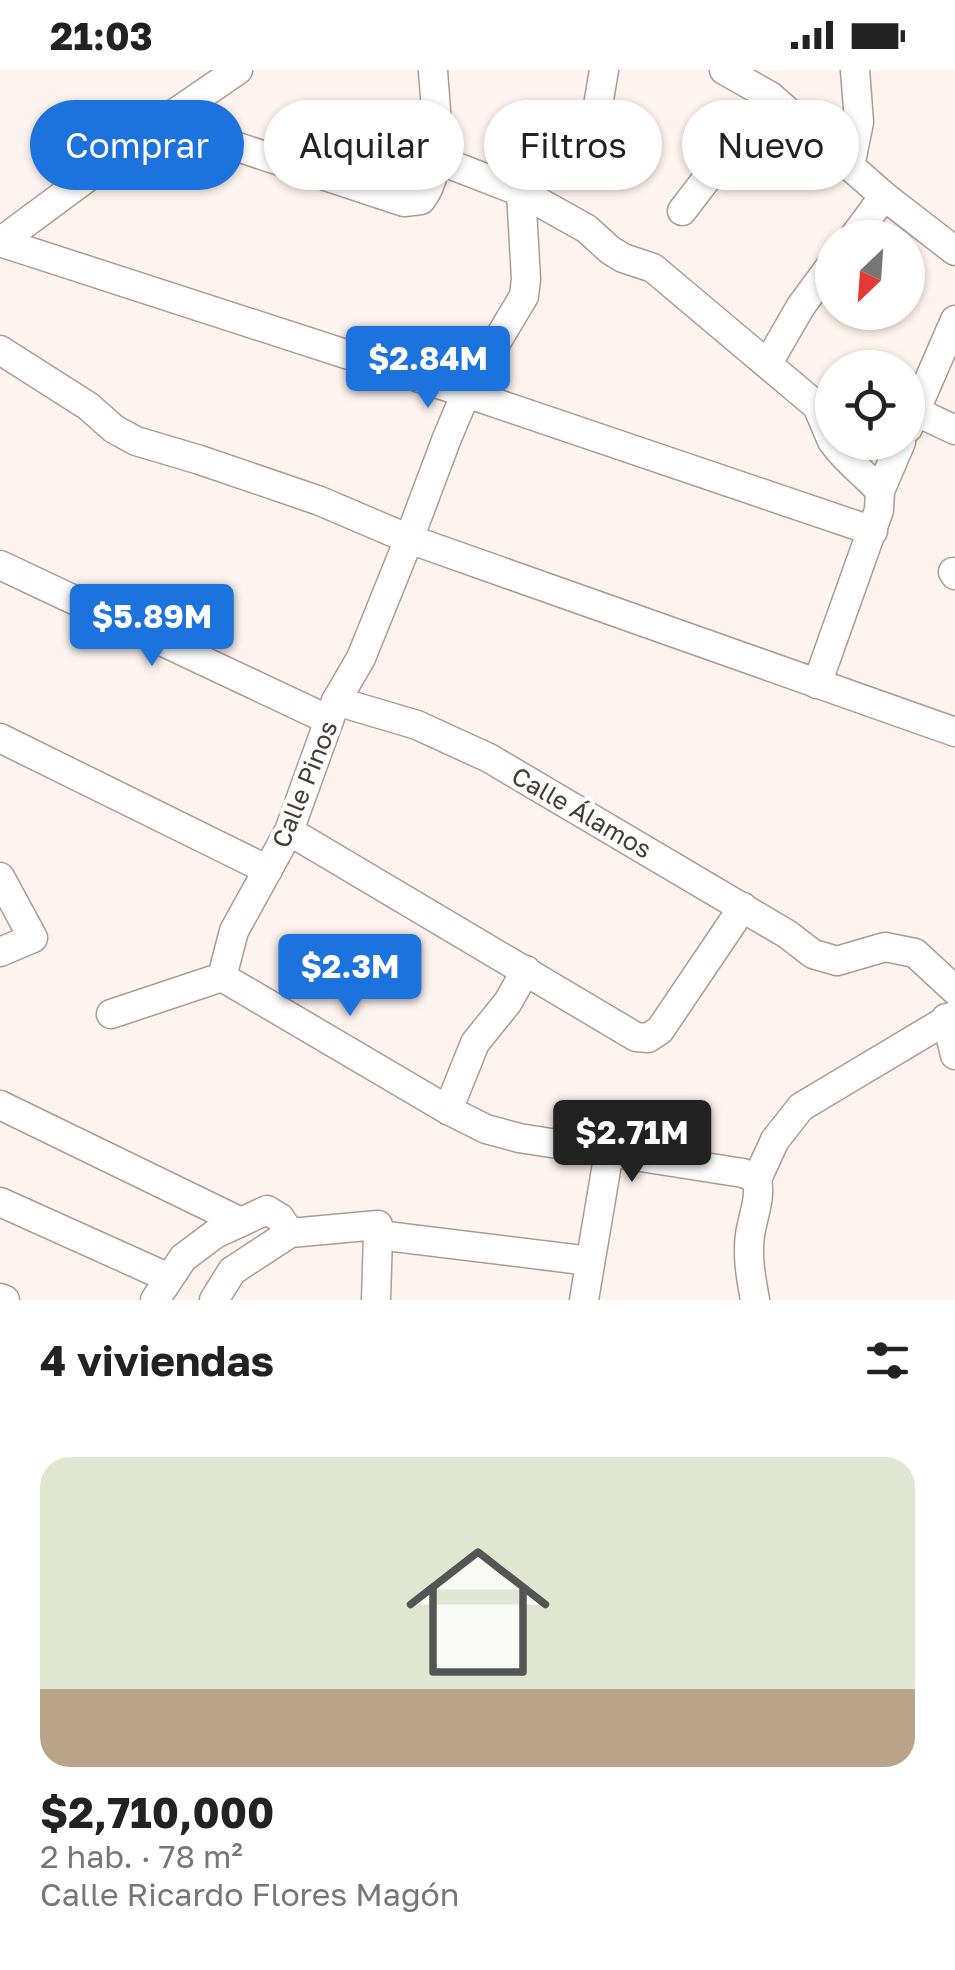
<!DOCTYPE html>
<html lang="es">
<meta charset="utf-8">
<style>
body{margin:0;font-family:"Golos Text",sans-serif;background:#f6f6f6;color:#222;height:100vh;display:flex;flex-direction:column;font-size:38px;white-space:nowrap}
*{box-sizing:border-box;margin:0}
p{font-size:32px;color:#767676}
.icon{flex:none;width:55px;height:55px;fill:none;stroke:currentColor;stroke-width:2;stroke-linecap:round;stroke-linejoin:round}
.map{position:relative;height:1230px;overflow:hidden}
.details{display:flex;flex-direction:column;background:#fff;flex:1}
.details>*{flex:none}
.top-card{position:absolute;left:30px;top:30px;width:895px;height:90px;display:flex;gap:20px}
.needle{width:65px;rotate:205deg}
.buttons{position:absolute;left:815px;top:150px;display:grid;gap:20px}
.buttons a{display:grid;place-items:center;width:110px;height:110px;border-radius:50%;background:#fff;box-shadow:0 2px 8px #0004;font-size:50px}
.price{position:absolute;translate:-50% -85px;padding:0 22px;border-radius:10px;background:#1c73dd;color:#fff;font-size:32px;line-height:65px;filter:drop-shadow(0 2px 5px #0008)}
.price::after{content:'';position:absolute;left:50%;top:60px;width:30px;height:22px;margin-left:-15px;background:inherit;clip-path:polygon(0 0,100% 0,50% 100%)}
.price.active{background:#222;color:#fff}
ul{padding:0;list-style:none}
li{display:grid;align-content:center;gap:20px;height:530px;padding:0 40px}
li+li{border-top:2px solid #e0e0e0}
li span{display:grid;place-items:center;height:310px;border-radius:30px;color:#555}
li>.icon{margin-inline-start:auto}
span .icon{width:180px;height:180px;fill:#fffc;stroke-width:1}
li b{font-size:42px}
h2{display:flex;justify-content:space-between;align-items:center;height:120px;padding:0 40px;font-size:42px}
.tag{padding:0 35px;border-radius:45px;background:#fff;box-shadow:0 2px 8px #0004;font-size:35px;line-height:90px}
.tag.active{background:#1c73dd;color:#fff}
.status{display:flex;justify-content:space-between;align-items:center;height:70px;padding:0 50px;background:#fff;direction:ltr}
.status svg{height:28px;fill:currentColor}
.map>svg:first-child{display:block}
.lines{fill:none;stroke-linecap:round;stroke-linejoin:round}
.minor-casing{stroke:#b09a8f;stroke-width:31}
.minor{stroke:#fff;stroke-width:28}
.labels{text-anchor:middle;dominant-baseline:central;stroke-width:9;stroke-linejoin:round;paint-order:stroke}
.street-label{font-size:25px;fill:#443b36;stroke:#fff}
</style>
<div class="status"><b>21:03</b><svg viewBox="0 0 49 12"><path d="M0 12V9h3v3zM5 12V6h3v6zM10 12V3h3v9zM15 12V0h3v12zM26 1h20v11H26zM47 4h2v5h-2z"/></svg></div>
<div class="map">
<svg width="955" height="1230" viewBox="0 0 955 1230">
<rect width="100%" height="100%" fill="#fef4ef"/>
<g class="lines">
<defs>
<g id="minor">
<polyline points="724,0 770,26 884,126 955,181"/>
<path d="M162,52L404,132L421,130C446,98 435,39 433,0"/>
<polyline points="592,71 604,0"/>
<polyline points="436,89 521,122 587,159 610,180 623,188 653,198 817,336 832,371"/>
<polyline points="850,97 859,52 855,0"/>
<polyline points="682,141 770,26"/>
<polyline points="853,168 884,126"/>
<polyline points="0,172 466,323 873,461"/>
<polyline points="0,172 162,52 238,0"/>
<polyline points="0,280 88,336 114,359 136,371 200,390 320,431 409,469 955,662"/>
<polyline points="768,293 801,236 832,194"/>
<polyline points="915,341 955,360"/>
<polyline points="908,358 955,250"/>
<path d="M833,372C844,389 866,405 880,421"/>
<polyline points="0,495 329,650"/>
<polyline points="953,502 955,505"/>
<polyline points="817,614 879,440 880,421 901,372"/>
<polyline points="336,631 417,655 489,688 787,864 813,884 837,891 885,877 915,883 955,920"/>
<polyline points="0,668 268,800"/>
<polyline points="289,761 636,967 648,968 660,960 743,837"/>
<polyline points="0,807 33,868 0,882"/>
<path d="M222,907L448,1040L486,1059L519,1068L743,1103L757,1109C761,1129 753,1145 750,1165C747,1187 751,1208 755,1230"/>
<polyline points="111,944 222,907 234,861 289,761 336,631 361,588 409,469 447,368 466,323 524,226 526,209 521,122"/>
<polyline points="946,948 955,985"/>
<polyline points="0,1035 241,1152"/>
<polyline points="448,1040 475,973 508,932 526,900"/>
<polyline points="757,1109 775,1070 801,1037 955,945"/>
<polyline points="0,1132 169,1208"/>
<polyline points="378,1165 590,1191"/>
<polyline points="0,1228 5,1230"/>
<polyline points="155,1230 183,1188 215,1164 267,1140 280,1148 290,1163"/>
<polyline points="214,1230 232,1201 290,1163 378,1155 378,1165"/>
<polyline points="376,1230 378,1165"/>
<polyline points="584,1230 609,1082"/>
</g>
</defs>
<use href="#minor" class="minor-casing"/>
<use href="#minor" class="minor"/>
</g>
<g class="labels">
<g class="street-label">
<text transform="translate(304 714) rotate(-68)">Calle Pinos</text>
<text transform="translate(582 742) rotate(30)">Calle Álamos</text>
</g>
</g>
</svg>
<div class="buttons">
<a><svg class="needle" viewBox="-14 -14 28 28"><path d="M0-13l5 13h-10z" fill="#e53935"/><path d="M0 13l5-13h-10z" fill="#767676"/></svg></a>
<a><svg class="icon" aria-label="locate" viewBox="0 0 24 24"><circle cx="12" cy="12" r="6"/><path d="M12 2v4M12 18v4M2 12h4M18 12h4"/></svg></a>
</div>
<b class="price" style="left:428px;top:341px">$2.84M</b>
<b class="price" style="left:152px;top:599px">$5.89M</b>
<b class="price" style="left:350px;top:949px">$2.3M</b>
<b class="price active" style="left:632px;top:1115px">$2.71M</b>
<div class="top-card">
<a class="tag active">Comprar</a>
<a class="tag">Alquilar</a>
<a class="tag">Filtros</a>
<a class="tag">Nuevo</a>
</div>
</div>
<section class="details">
<h2>4 viviendas<svg class="icon" aria-label="filters" viewBox="0 0 24 24"><path d="M4 7h16M4 17h16"/><circle cx="9" cy="7" r="2"/><circle cx="15" cy="17" r="2"/></svg></h2>
<ul>
<li><span style="background:linear-gradient(#dfe7d0 75%,#b9a48a 0)"><svg class="icon" aria-label="home" viewBox="0 0 24 24"><path d="M3 11l9-7 9 7M6 9v11h12V9"/></svg></span><div><b>$2,710,000</b><p>2 hab. · 78 m²</p><p>Calle Ricardo Flores Magón</p></div></li>
</ul>
</section>
